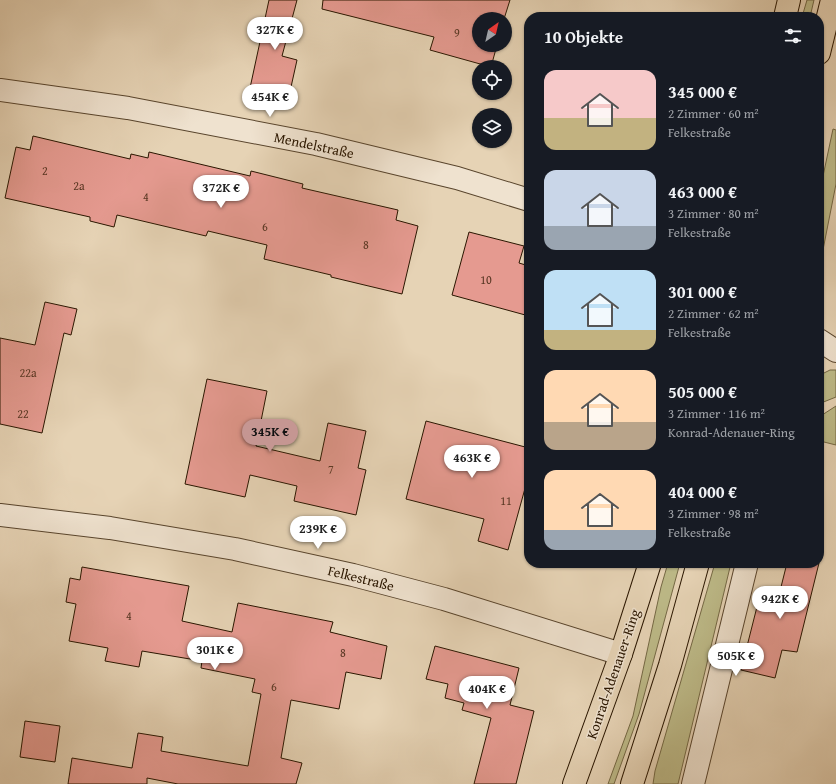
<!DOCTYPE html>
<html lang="de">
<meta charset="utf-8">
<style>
body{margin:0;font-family:"Gentium Book Plus",serif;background:#20242c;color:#f1f3f6;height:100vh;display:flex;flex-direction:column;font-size:15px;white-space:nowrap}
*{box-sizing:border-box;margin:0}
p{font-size:13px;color:#9ea1a6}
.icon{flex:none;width:22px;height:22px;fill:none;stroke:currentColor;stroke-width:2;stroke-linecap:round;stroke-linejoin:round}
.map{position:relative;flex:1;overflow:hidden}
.side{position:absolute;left:524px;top:12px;width:300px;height:556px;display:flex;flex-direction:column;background:#171b24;border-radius:16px;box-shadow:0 1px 3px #0004}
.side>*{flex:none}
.needle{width:26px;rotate:34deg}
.controls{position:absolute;left:472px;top:12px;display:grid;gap:8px}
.controls a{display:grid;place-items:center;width:40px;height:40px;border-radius:50%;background:#171b24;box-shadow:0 1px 3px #0004;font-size:20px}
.price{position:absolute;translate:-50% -34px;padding:0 9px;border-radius:14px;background:#fff;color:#222;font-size:13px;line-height:26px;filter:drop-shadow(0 1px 2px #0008)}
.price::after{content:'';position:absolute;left:50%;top:24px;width:12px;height:9px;margin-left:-6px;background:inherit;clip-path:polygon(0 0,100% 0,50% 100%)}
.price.selected{background:#c59692;color:#111}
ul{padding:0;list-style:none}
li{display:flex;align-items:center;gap:12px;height:100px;padding:0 20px}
li span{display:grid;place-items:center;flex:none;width:112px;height:80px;border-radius:12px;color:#555}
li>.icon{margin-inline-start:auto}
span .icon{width:48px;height:48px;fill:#fffc;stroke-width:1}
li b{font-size:17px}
h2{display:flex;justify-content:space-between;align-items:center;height:48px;padding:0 20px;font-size:17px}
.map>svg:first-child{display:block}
.green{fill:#bdba88;stroke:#746844}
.building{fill:#e59a90;stroke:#2a1600}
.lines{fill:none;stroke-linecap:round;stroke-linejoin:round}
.minor-casing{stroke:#59452d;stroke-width:24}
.major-casing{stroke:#2a1600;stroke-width:24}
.minor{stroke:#efe2cf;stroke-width:22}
.major{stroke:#e6d3b5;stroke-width:22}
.labels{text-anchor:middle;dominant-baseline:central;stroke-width:3;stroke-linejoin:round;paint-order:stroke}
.number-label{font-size:12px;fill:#593724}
.street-label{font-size:14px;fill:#2a1600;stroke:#efe2cf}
</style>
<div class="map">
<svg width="836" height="784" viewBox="0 0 836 784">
<rect width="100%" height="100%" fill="#e6d3b5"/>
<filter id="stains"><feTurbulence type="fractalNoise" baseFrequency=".005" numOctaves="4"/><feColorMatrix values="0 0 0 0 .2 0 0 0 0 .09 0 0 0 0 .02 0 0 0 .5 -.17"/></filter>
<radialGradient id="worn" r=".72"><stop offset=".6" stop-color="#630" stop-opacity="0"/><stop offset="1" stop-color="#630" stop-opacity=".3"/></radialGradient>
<g class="green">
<polygon points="807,0 814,0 810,17 802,17"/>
<polygon points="833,129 836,130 836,184 819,270 819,195"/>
<polygon points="830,370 836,370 836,397 821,403 819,402 819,388 822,374"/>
<polygon points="836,406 836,445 820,441 819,442 819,417"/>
<polygon points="668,563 680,563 639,714 614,784 608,784 633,716 661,587"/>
<polygon points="715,563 731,563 678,784 653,784 655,771"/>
</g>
<g class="building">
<polygon points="269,0 297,0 282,56 297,60 289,96 250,88"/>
<polygon points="323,0 510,0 504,19 479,19 479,45 497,45 491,67 430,50 434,37 322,9"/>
<polygon points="33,136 130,159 131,154 148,158 149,152 250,176 251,171 303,184 302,188 398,210 396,220 418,226 402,294 331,277 331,275 264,259 267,245 208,231 206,236 117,215 114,227 90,221 90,217 5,198 16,147 30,150"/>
<polygon points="469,232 524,246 519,263 529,266 529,316 452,295"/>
<polygon points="45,302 77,309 71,335 64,333 42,433 0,424 0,338 35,345"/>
<polygon points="207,379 267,391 256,446 320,461 328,423 366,431 358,468 366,470 356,515 294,501 297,486 250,475 245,497 185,484"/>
<polygon points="426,421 529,448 529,474 508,550 478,541 484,519 406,499"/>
<polygon points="787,563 819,563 797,652 782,650 775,678 741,670 762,587 780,591"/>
<polygon points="82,567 189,586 182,621 232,632 238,603 333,622 330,632 387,646 381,679 346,672 339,709 291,700 281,758 302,763 296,784 178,784 147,778 147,784 68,784 72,758 132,768 138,733 163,737 161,751 248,766 261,694 252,692 255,679 201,668 202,661 142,651 139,667 105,661 108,648 69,641 76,604 66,602 70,578 80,580"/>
<polygon points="435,646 519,668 510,705 534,711 516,784 474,784 491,718 462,710 464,703 445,698 448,684 426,679"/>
<polygon points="25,721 60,726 55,762 20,757"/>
</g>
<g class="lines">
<defs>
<g id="minor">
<polyline points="0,90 128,108 316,144 457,178 529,200"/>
<polyline points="819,340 836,351"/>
<polyline points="0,515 110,528 235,549 353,575 444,599 621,654"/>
<polyline points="693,784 747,563"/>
</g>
<g id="major">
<polyline points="785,17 789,0"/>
<polyline points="819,53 832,0"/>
<polyline points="574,784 621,654 650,563"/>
<polyline points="632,784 670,665 698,563"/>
</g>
</defs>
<use href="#minor" class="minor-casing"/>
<use href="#major" class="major-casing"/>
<use href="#minor" class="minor"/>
<use href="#major" class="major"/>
</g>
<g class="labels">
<g class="number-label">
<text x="457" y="32">9</text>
<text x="45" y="170">2</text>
<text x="79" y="185">2a</text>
<text x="146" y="196">4</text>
<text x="265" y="226">6</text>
<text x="366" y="244">8</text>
<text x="486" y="279">10</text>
<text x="28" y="372">22a</text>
<text x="23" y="413">22</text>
<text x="331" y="469">7</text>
<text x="506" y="500">11</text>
<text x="129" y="615">4</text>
<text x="343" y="652">8</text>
<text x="274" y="686">6</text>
</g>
<g class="street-label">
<text transform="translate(314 145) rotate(12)">Mendelstraße</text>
<text transform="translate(361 578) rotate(14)">Felkestraße</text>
<text transform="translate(613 674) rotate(-71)">Konrad-Adenauer-Ring</text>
</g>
</g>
<rect width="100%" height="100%" filter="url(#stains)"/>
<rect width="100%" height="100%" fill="url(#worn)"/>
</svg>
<div class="controls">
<a><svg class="needle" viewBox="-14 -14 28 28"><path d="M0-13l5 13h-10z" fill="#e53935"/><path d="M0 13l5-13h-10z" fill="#9ea1a6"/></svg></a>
<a><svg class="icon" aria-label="locate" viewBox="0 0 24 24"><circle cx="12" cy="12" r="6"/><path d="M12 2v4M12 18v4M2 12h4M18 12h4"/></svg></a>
<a><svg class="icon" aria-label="layers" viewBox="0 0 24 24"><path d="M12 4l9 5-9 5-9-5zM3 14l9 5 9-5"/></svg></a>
</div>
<b class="price" style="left:275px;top:51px">327K €</b>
<b class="price" style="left:270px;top:118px">454K €</b>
<b class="price" style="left:221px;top:209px">372K €</b>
<b class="price selected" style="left:270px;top:453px">345K €</b>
<b class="price" style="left:472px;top:479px">463K €</b>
<b class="price" style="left:318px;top:550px">239K €</b>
<b class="price" style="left:780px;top:620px">942K €</b>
<b class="price" style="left:215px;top:671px">301K €</b>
<b class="price" style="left:736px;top:677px">505K €</b>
<b class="price" style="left:487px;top:710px">404K €</b>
<section class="side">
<h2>10 Objekte<svg class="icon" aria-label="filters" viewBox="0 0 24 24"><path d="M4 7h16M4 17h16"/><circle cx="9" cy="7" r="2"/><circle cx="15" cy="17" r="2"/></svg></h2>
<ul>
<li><span style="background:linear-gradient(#f6c9c9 60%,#c2b280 0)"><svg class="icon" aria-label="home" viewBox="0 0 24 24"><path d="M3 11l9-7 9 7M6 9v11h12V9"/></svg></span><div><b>345 000 €</b><p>2 Zimmer · 60 m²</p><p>Felkestraße</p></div></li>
<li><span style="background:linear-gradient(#c9d6e8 70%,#9aa5b1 0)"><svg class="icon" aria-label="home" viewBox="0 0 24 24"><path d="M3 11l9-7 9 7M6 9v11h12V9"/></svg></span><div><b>463 000 €</b><p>3 Zimmer · 80 m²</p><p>Felkestraße</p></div></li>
<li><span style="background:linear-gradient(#bfe0f5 75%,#c2b280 0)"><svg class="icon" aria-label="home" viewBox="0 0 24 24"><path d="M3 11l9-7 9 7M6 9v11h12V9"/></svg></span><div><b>301 000 €</b><p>2 Zimmer · 62 m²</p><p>Felkestraße</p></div></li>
<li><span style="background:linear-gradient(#ffd9b3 65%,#b9a48a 0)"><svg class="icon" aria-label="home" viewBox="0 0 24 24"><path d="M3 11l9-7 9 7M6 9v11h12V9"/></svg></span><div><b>505 000 €</b><p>3 Zimmer · 116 m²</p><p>Konrad-Adenauer-Ring</p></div></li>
<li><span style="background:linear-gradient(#ffd9b3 75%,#9aa5b1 0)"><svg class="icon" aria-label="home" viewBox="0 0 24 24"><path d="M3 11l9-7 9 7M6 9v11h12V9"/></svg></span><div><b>404 000 €</b><p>3 Zimmer · 98 m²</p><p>Felkestraße</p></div></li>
</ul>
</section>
</div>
